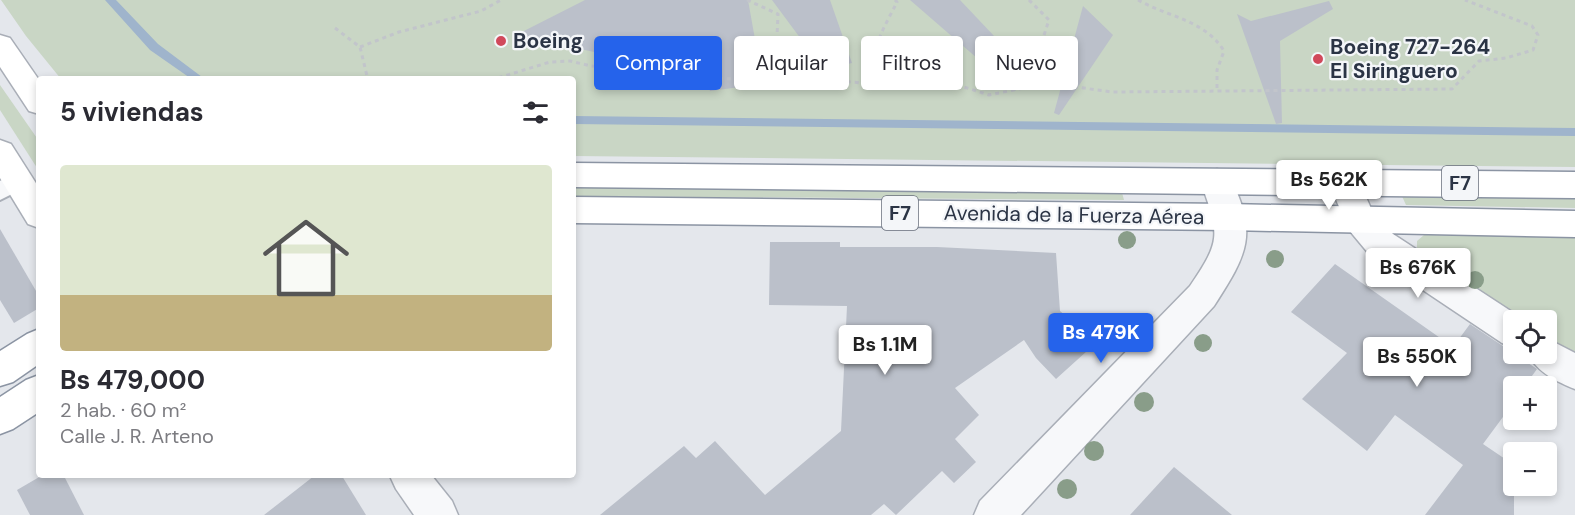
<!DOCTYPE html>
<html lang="es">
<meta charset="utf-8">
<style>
body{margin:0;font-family:"DM Sans",sans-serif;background:#f2f2f3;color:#2b2b33;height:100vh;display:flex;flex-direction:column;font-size:22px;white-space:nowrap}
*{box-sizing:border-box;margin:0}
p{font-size:20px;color:#7c7c81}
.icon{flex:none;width:33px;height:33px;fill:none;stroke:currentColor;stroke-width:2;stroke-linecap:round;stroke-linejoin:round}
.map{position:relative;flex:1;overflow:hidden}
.drawer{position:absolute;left:36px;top:76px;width:540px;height:402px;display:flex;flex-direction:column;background:#fff;border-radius:6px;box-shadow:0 3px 9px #0003}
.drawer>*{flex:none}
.hud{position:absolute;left:594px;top:36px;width:570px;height:54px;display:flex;gap:12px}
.controls{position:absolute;left:1503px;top:310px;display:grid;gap:12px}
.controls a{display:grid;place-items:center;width:54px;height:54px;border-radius:6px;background:#fff;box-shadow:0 3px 9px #0003;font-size:30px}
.price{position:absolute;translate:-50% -51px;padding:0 14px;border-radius:6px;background:#fff;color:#222;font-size:20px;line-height:39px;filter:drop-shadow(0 2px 3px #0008)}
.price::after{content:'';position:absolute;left:50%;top:36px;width:18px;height:14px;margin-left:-9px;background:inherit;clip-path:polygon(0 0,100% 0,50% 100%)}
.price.on{background:#2563eb;color:#fff}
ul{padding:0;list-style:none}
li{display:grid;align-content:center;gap:12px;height:318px;padding:0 24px}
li+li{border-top:2px solid #e1e1e2}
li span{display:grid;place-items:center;height:186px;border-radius:6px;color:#555}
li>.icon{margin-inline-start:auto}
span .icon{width:108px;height:108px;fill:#fffc;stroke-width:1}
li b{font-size:26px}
h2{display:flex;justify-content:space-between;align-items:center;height:72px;padding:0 24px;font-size:26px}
.pill{padding:0 21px;border-radius:6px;background:#fff;box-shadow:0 3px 9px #0003;font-size:21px;line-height:54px}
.pill.on{background:#2563eb;color:#fff}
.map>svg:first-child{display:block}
.green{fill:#c9d6c5}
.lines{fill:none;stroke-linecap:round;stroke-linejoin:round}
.stream{fill:#9fb4cc;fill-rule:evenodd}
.building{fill:#bbc0ca}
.service-casing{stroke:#a9aeb7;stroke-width:4}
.minor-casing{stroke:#a9aeb7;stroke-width:3}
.secondary-casing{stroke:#a9aeb7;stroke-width:3}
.trunk-casing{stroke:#8b94a3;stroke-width:3}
.path{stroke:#c2c5cb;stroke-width:3;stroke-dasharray:4 4;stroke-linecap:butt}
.service{fill:#f7f8fa;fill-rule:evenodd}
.minor{fill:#f7f8fa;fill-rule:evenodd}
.secondary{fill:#fff;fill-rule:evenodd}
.trunk{fill:#fff;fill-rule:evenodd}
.tree{fill:#899d89}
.poi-dot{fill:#d1495b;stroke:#f4f6f9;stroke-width:2}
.labels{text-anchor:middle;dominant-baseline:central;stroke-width:4.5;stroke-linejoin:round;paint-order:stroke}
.shield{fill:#f4f6f9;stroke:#676e7b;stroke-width:1.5}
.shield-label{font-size:20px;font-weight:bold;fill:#2b3445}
.poi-label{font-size:21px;font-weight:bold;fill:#2b3445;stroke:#f4f6f9;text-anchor:start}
.street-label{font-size:21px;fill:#2b3445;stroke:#f4f6f9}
</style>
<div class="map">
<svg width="1575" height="515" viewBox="0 0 1575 515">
<rect width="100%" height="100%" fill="#e4e7ec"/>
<g class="green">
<polygon points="1,0 1575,0 1575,167 573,156 573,80 61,79 26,36"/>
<polygon points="0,85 39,141 39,171 0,110"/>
<polygon points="573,186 1121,189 1124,200 573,196"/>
<polygon points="1401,194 1575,196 1575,208 1406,205"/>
<polygon points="1424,235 1575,237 1575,354 1547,336 1546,321 1523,321 1421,255 1417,248 1417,241"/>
</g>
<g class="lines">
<g class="stream">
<polygon points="105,0 116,0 158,44 206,80 193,80 150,50"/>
<polygon points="573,116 1575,128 1575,136 573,124"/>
</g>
</g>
<g class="building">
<polygon points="585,0 748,0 763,84 710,91 689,44 616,70 617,57 516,35"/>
<polygon points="772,0 830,0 852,63 824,70"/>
<polygon points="910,0 960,0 1031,75 1015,91"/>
<polygon points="1329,1 1333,9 1280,41 1282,123 1276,124 1237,14 1251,21"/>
<polygon points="1083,6 1113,35 1059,115 1054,113"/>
<polygon points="0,229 39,296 39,308 14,323 0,300"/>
<polygon points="770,242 840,242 840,247 937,247 1056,253 1060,311 1097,342 1056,379 1036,358 1024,340 955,388 979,415 955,439 976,462 954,483 942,471 896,515 884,504 871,515 600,515 684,446 696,458 715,441 765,495 841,431 847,306 769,305"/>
<polygon points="1335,264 1453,347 1470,324 1537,369 1524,387 1514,387 1514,402 1483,444 1514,465 1514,515 1425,515 1463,465 1395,415 1367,451 1302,399 1347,353 1291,312"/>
<polygon points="1174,467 1232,515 1130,515"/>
<polygon points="41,476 64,476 84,515 30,515 17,490"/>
<polygon points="314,476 342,476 366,515 264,515"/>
</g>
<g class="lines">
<defs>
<polygon id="service" points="18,172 26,175 29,181 26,187 0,200 0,181"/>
<g id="minor">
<polygon points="1344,168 1355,172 1373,213 1393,234 1526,321 1514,321 1514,347 1502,343 1369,254 1349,230 1328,181 1333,172"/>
<path d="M1217,169L1228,173C1259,234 1248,253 1214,306L1021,515H974L980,501L1190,286C1222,239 1219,235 1201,182L1206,173Z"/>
<path d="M1546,338L1575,353V389C1557,382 1537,372 1528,354H1546Z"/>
<polygon points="390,476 432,476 452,501 458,515 414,515 396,489"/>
</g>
<g id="secondary">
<polygon points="0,35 10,38 39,80 39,114 29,111 0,67"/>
<polygon points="0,140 11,144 39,188 39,228 28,224 0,178"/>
</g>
<g id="trunk">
<polygon points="573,163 1575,172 1575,198 573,187"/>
<polygon points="573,197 1228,204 1575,211 1575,237 1228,230 573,223"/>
<polygon points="39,329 39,364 13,382 0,386 0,351 27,334"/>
<polygon points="39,375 39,412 13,429 0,434 0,397 26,380"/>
</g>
</defs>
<use href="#service" class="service-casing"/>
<use href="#minor" class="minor-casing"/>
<use href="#secondary" class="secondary-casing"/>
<use href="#trunk" class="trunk-casing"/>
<g class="path">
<polyline points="747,0 778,14 775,81"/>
<polyline points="1029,0 1049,20 1044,35 1055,43 1048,62 1048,83"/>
<path d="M1138,0C1168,17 1205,20 1224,51L1217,70V90"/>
<polyline points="335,28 360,47 368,80"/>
<polyline points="360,47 399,32 481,11 501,0"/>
<polyline points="491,80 550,62 570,61 591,66 653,71 688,78 840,81 920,88 945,81 989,95 1048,83 1112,92 1452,89 1479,61 1506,58 1533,50 1538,35 1532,26 1465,0"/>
<path d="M877,85C864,59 885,26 897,2L895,0"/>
</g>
<use href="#service" class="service"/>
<use href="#minor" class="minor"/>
<use href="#secondary" class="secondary"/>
<use href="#trunk" class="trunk"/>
</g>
<g class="tree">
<circle cx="1127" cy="240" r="9"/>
<circle cx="1275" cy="259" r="9"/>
<circle cx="1475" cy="280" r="9"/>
<circle cx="1203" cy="343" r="9"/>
<circle cx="1144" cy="402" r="10"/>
<circle cx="1094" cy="451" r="10"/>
<circle cx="1067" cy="489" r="10"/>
</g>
<g class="poi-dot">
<circle cx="501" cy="41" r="6"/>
<circle cx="1318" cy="59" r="6"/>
</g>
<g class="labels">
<g class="shield">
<rect x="1442" y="166" width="36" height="34" rx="4.5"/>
<rect x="882" y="196" width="36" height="34" rx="4.5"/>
</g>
<g class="shield-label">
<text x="1460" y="183">F7</text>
<text x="900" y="213">F7</text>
</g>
<g class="poi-label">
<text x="513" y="41">Boeing</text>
<text x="1330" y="47">Boeing 727-264<tspan x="1330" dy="24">El Siringuero</tspan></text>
</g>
<g class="street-label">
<text transform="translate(1074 215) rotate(1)">Avenida de la Fuerza Aérea</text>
</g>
</g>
</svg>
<div class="controls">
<a><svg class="icon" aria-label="locate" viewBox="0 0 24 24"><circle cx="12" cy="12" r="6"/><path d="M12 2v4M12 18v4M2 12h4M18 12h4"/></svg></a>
<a>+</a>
<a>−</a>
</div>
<b class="price" style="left:1329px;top:211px">Bs 562K</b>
<b class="price" style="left:1418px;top:299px">Bs 676K</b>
<b class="price on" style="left:1101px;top:364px">Bs 479K</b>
<b class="price" style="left:885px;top:376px">Bs 1.1M</b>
<b class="price" style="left:1417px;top:388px">Bs 550K</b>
<div class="hud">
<a class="pill on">Comprar</a>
<a class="pill">Alquilar</a>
<a class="pill">Filtros</a>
<a class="pill">Nuevo</a>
</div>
<section class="drawer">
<h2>5 viviendas<svg class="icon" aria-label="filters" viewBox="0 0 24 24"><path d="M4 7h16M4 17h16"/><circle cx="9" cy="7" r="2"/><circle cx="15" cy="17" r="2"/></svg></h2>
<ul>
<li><span style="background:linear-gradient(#dfe7d0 70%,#c2b280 0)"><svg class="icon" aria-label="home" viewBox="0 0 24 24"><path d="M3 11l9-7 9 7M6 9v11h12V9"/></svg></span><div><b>Bs 479,000</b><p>2 hab. · 60 m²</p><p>Calle J. R. Arteno</p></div></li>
</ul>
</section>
</div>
